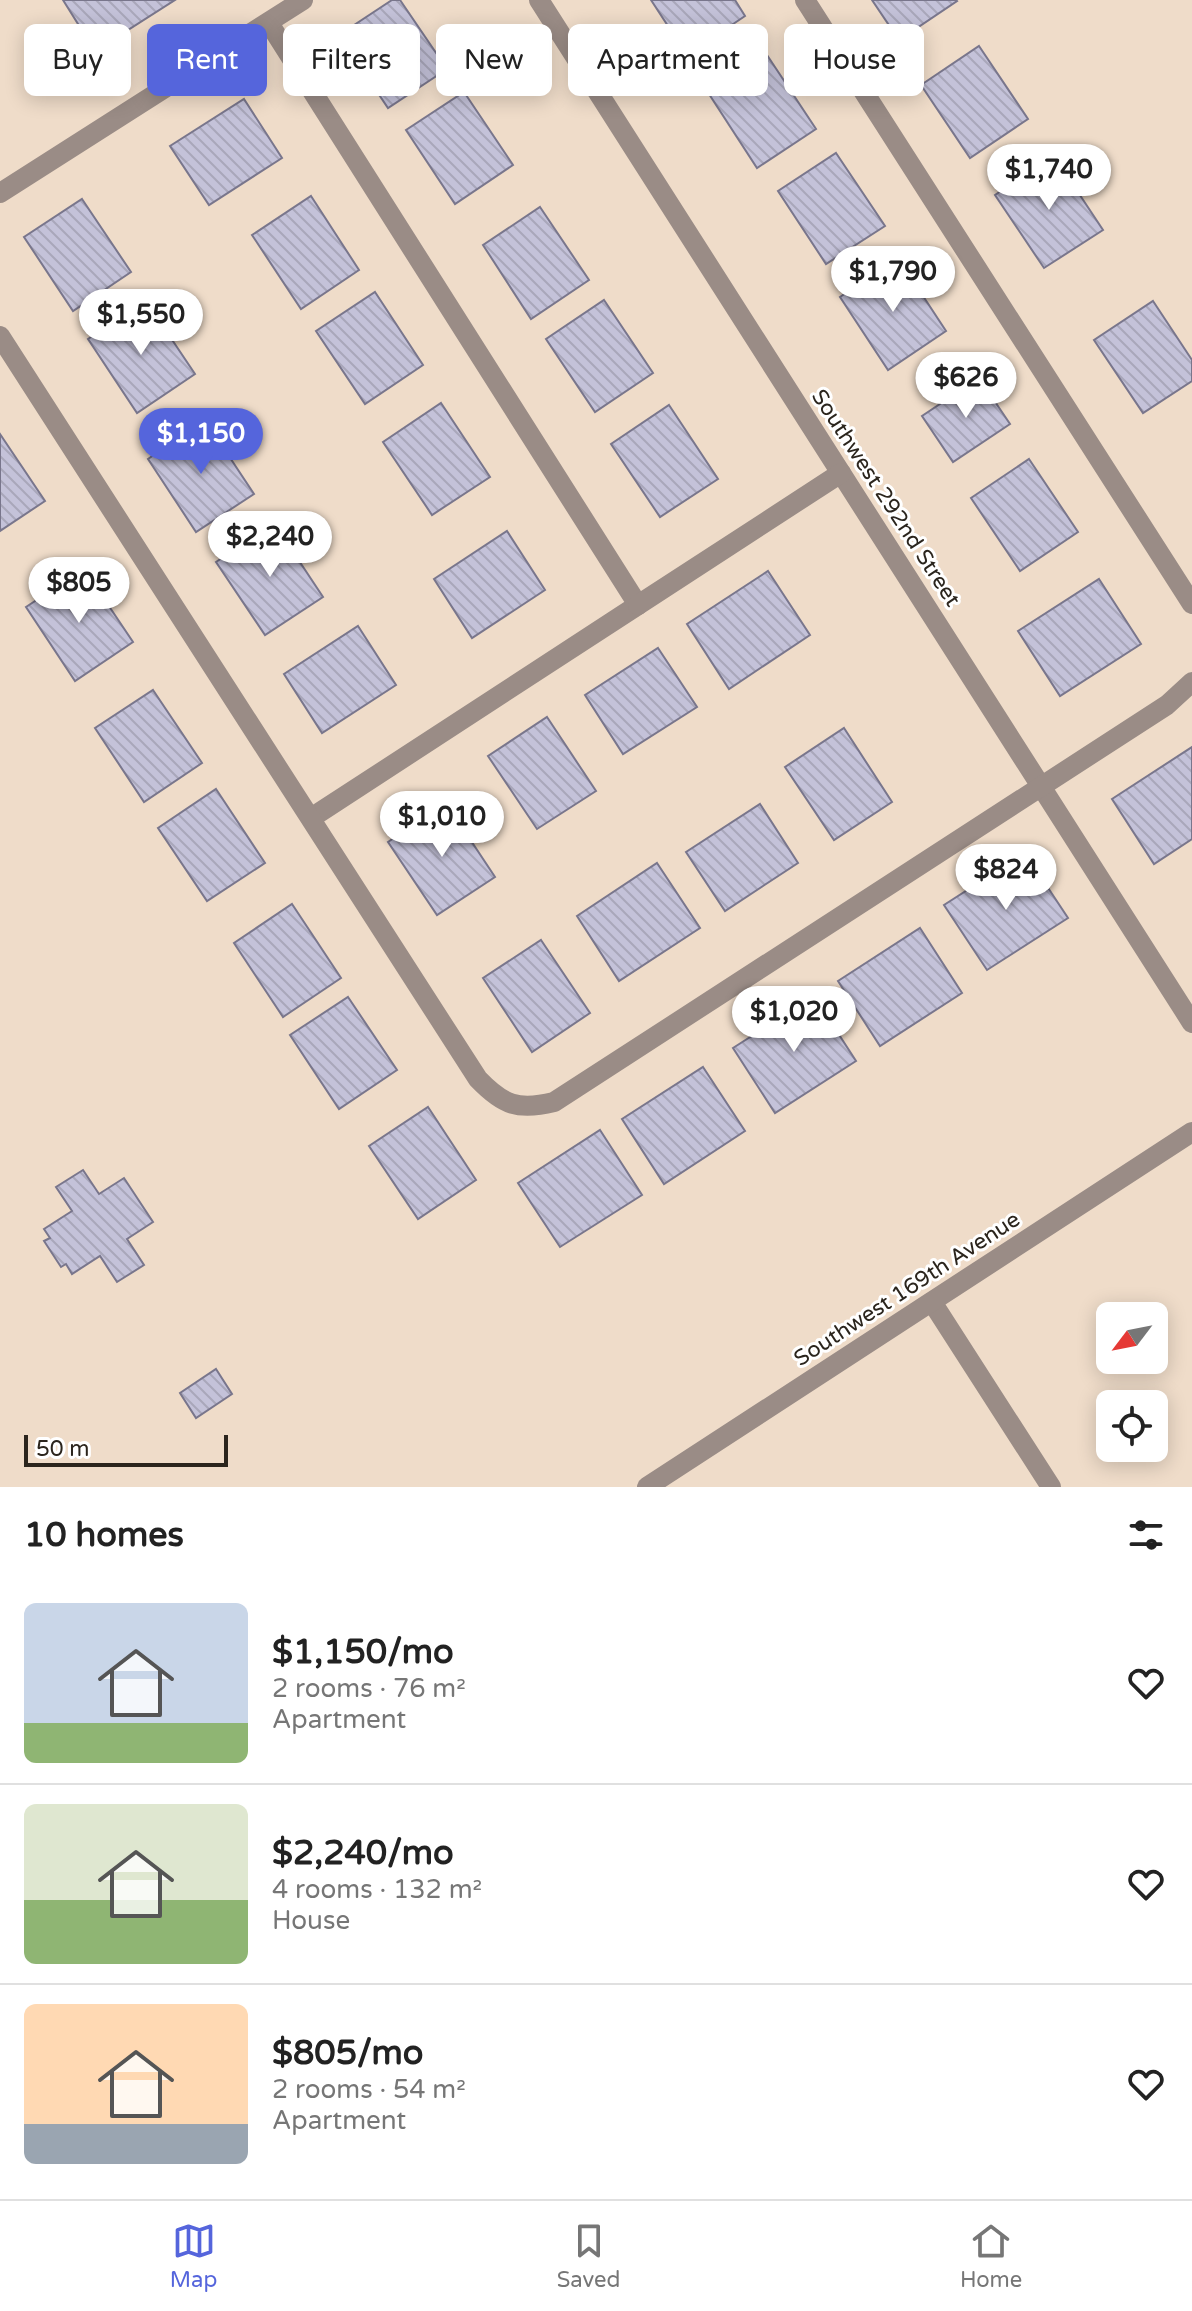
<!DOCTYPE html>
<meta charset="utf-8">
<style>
body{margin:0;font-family:"Varela Round",sans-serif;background:#f2f2f2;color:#222;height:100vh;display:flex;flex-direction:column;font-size:30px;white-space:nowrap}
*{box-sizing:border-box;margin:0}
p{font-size:26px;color:#767676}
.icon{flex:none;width:44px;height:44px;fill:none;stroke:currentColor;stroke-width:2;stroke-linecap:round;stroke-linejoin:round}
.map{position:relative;height:1487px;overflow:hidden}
.panel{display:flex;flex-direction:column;background:#fff;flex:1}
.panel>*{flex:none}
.top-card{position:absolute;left:24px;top:24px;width:1144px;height:72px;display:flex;gap:16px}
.needle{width:52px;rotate:238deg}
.tools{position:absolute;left:1096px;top:1302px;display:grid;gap:16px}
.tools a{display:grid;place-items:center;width:72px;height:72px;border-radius:12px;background:#fff;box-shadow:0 4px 20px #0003;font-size:40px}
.scale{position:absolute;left:24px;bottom:20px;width:204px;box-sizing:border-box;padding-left:8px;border:4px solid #2b251d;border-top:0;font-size:22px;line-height:28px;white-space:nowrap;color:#2b251d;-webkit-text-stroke:6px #fff;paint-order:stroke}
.price{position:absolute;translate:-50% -68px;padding:0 18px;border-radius:28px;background:#fff;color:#222;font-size:26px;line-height:52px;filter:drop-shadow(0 2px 4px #0008)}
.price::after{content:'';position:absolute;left:50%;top:48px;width:24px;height:18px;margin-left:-12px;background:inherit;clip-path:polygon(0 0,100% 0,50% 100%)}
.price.active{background:#5565dc;color:#fff}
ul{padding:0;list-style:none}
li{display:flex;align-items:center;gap:24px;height:200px;padding:0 24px}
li+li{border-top:2px solid #e0e0e0}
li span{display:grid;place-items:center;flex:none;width:224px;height:160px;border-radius:12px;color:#555}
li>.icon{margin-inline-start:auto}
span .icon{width:96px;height:96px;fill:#fffc;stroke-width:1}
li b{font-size:34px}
h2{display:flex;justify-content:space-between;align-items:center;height:96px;padding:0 24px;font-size:34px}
.tag{padding:0 28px;border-radius:12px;background:#fff;box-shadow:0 4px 20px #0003;font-size:28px;line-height:72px}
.tag.active{background:#5565dc;color:#fff}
.dock{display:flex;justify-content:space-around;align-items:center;height:112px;border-top:2px solid #e0e0e0;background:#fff;font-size:22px;color:#767676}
.dock a{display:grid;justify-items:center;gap:4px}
.dock .active{color:#5565dc}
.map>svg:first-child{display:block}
.building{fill:url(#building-back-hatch);stroke:#79768c;stroke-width:2}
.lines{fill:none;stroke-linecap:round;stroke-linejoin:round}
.minor{stroke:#9a8c86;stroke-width:20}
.labels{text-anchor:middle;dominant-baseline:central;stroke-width:6;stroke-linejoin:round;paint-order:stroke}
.street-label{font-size:22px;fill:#2b251d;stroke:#fff}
</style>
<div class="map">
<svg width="1192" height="1487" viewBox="0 0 1192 1487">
<defs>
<pattern id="building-back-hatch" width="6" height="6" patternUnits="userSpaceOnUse" patternTransform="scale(2)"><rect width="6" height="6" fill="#c4c2d9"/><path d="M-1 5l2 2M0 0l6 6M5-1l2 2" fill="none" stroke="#a9a7ba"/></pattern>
</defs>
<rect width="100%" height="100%" fill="#efdcc9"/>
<g class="building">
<polygon points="63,0 175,0 95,51"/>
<polygon points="392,0 400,0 447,69 388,108 339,35"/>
<polygon points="651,0 735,0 745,16 687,55"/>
<polygon points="872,0 956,0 957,1 899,40"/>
<polygon points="979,46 1028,119 970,158 921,85"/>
<polygon points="767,55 816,129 757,168 709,94"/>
<polygon points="464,92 513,165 455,204 406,130"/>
<polygon points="244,99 282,158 209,205 170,146"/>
<polygon points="836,153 885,226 826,264 778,191"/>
<polygon points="1054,156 1103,230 1044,268 995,195"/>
<polygon points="311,196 359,270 301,309 252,235"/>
<polygon points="82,199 131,272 73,311 24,237"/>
<polygon points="540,207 589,280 531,319 483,245"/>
<polygon points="898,258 946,331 888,370 840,297"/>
<polygon points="375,292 423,365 365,404 316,331"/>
<polygon points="604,300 653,373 595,412 546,339"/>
<polygon points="146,301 195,374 137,413 88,339"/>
<polygon points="1153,301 1192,360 1192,381 1143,413 1094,340"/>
<polygon points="979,378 1010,424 953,462 922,416"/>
<polygon points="441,403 490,477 432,515 383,442"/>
<polygon points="669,405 718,479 660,517 611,444"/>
<polygon points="205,420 254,494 196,532 148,459"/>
<polygon points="0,434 45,501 0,531"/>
<polygon points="1029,459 1078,532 1020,571 971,498"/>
<polygon points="274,523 323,597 265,635 216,562"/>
<polygon points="507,531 545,590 472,638 434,579"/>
<polygon points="84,569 133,642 75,681 26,607"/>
<polygon points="768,571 810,635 729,689 687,624"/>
<polygon points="1099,579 1141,644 1060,696 1018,631"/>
<polygon points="358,626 396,685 322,733 284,674"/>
<polygon points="658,648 697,707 623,754 585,695"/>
<polygon points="153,690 202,763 144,802 95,728"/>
<polygon points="547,717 596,791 537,829 488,756"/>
<polygon points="844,728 892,802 834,840 785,767"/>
<polygon points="1192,747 1192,839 1154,864 1112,799"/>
<polygon points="216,789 265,863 207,901 158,828"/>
<polygon points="446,803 495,877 437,915 388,842"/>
<polygon points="760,804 798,863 725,911 686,852"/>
<polygon points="1025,853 1068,918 987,970 944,905"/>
<polygon points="657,863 700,928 619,981 577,916"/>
<polygon points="292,904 341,978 283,1017 234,943"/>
<polygon points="920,928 962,993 880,1046 838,981"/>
<polygon points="541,940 590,1013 532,1052 483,978"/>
<polygon points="814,996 856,1061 775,1113 733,1048"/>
<polygon points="348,997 397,1070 339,1109 290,1035"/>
<polygon points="703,1067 745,1131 664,1184 622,1119"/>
<polygon points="428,1107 476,1180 418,1219 369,1146"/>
<polygon points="600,1130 642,1195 560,1247 518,1183"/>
<polygon points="83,1170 99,1194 124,1178 153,1222 127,1239 144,1265 117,1282 100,1256 72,1274 66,1264 61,1267 44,1241 50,1238 44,1229 72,1211 56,1187"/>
<polygon points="216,1369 232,1394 196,1418 180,1393"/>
</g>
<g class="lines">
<g class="minor">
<polyline points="539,0 1192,1023"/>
<polyline points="805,0 1192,604"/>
<polyline points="269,23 638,605 311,818"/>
<polyline points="0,193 303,0"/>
<path d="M0,336L478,1079C503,1105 518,1111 554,1102L1167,705L1192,682"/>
<polyline points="638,605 841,473"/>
<polyline points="932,1302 1051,1487"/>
<polyline points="647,1487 1192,1132"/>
</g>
</g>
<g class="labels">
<g class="street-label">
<text transform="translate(886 498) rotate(57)">Southwest 292nd Street</text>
<text transform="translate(907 1289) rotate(-33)">Southwest 169th Avenue</text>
</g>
</g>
</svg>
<div class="tools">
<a><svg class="needle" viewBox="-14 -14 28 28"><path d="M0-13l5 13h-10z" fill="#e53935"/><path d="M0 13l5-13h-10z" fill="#767676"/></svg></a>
<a><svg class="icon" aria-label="locate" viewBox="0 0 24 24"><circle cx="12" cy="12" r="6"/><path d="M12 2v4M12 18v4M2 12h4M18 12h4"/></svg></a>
</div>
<div class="scale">50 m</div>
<b class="price" style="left:1049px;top:212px">$1,740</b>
<b class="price" style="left:893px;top:314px">$1,790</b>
<b class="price" style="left:141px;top:357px">$1,550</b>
<b class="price" style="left:966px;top:420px">$626</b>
<b class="price active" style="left:201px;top:476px">$1,150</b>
<b class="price" style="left:270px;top:579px">$2,240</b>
<b class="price" style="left:79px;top:625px">$805</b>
<b class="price" style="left:442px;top:859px">$1,010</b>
<b class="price" style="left:1006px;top:912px">$824</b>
<b class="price" style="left:794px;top:1054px">$1,020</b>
<div class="top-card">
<a class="tag">Buy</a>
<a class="tag active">Rent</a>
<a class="tag">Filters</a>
<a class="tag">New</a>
<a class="tag">Apartment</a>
<a class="tag">House</a>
</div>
</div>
<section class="panel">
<h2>10 homes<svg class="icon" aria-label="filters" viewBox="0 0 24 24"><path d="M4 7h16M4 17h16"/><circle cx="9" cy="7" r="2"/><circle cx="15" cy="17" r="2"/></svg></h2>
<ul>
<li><span style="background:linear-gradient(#c9d6e8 75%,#8fb573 0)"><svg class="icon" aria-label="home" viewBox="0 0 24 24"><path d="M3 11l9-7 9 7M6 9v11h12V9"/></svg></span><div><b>$1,150/mo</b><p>2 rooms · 76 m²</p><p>Apartment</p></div><svg class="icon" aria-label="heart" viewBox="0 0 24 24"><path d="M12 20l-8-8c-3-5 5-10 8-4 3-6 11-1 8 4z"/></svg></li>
<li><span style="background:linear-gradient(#dfe7d0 60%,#8fb573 0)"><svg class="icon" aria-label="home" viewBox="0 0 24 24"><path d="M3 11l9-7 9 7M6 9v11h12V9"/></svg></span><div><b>$2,240/mo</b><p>4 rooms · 132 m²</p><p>House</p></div><svg class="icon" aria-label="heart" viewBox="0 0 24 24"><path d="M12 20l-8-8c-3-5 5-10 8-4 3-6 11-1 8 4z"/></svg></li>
<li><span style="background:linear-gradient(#ffd9b3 75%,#9aa5b1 0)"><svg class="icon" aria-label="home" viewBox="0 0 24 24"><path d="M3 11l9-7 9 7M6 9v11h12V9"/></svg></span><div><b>$805/mo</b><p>2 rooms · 54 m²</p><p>Apartment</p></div><svg class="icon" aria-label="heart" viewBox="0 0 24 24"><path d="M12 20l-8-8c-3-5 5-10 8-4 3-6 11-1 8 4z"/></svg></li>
</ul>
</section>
<nav class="dock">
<a class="active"><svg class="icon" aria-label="map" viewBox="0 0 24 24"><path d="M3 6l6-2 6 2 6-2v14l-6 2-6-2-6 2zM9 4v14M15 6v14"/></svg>Map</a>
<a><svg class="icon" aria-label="saved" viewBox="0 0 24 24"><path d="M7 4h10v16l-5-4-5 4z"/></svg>Saved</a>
<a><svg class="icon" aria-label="home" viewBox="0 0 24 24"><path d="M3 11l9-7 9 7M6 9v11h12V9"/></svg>Home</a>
</nav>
